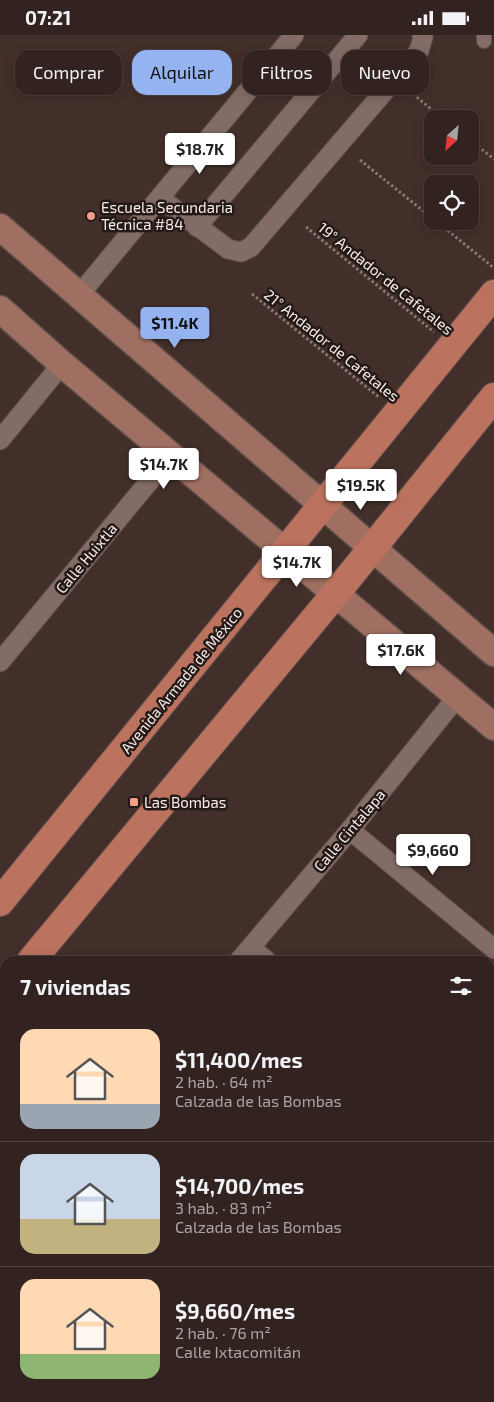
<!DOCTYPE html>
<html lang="es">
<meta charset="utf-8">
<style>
body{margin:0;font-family:"Exo 2",sans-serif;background:#3a2b29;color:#f1f3f6;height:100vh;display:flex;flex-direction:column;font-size:19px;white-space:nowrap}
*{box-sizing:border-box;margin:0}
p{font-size:16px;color:#a8a4a5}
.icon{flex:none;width:28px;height:28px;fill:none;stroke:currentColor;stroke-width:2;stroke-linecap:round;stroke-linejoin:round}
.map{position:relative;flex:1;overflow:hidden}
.sheet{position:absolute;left:0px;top:921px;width:495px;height:446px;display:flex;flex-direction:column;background:#322320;border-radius:15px 15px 0 0;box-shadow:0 2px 12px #0003,0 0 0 1px #4d403e}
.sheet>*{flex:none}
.banner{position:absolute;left:15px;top:15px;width:465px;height:45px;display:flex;gap:10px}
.needle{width:32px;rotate:207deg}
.buttons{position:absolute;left:424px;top:75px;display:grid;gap:10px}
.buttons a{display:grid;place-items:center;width:55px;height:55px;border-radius:10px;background:#322320;box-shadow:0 2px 12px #0003,0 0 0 1px #4d403e;font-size:25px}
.price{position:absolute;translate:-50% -42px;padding:0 11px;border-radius:5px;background:#fff;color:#222;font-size:16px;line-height:32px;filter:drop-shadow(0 1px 2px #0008)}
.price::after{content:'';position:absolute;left:50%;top:30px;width:15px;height:11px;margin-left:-8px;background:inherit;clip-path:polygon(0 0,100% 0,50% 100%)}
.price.selected{background:#95b2f1;color:#111}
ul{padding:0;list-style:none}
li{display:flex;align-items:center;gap:15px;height:125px;padding:0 20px}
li+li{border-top:1px solid #4d403e}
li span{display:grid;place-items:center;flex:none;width:140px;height:100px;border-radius:15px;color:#555}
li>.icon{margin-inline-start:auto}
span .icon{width:60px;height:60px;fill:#fffc;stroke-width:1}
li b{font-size:21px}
h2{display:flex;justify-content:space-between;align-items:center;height:60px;padding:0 20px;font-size:21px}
.chip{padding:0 18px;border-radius:15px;background:#322320;box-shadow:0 2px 12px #0003,0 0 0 1px #4d403e;font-size:18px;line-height:45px}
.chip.selected{background:#95b2f1;color:#111}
.status{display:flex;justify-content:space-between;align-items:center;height:35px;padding:0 25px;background:#322320;direction:ltr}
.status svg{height:14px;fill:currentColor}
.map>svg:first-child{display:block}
.green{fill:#805043}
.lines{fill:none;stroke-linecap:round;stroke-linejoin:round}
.pedestrian-casing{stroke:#5f4e4a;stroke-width:16}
.minor-casing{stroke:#5f4e4a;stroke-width:21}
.secondary-casing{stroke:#5f4e4a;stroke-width:29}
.primary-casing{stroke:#5f4e4a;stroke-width:30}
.path{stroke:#897773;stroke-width:3;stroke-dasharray:2.5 2.5;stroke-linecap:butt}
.pedestrian{stroke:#836c66;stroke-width:14}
.minor{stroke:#836c66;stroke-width:19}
.secondary{stroke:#9f6f62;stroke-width:26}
.primary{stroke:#bb725e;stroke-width:28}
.poi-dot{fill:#f49e87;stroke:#231a17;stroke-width:2}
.labels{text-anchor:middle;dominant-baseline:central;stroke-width:5;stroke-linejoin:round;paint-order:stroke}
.poi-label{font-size:15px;fill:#faece9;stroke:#231a17;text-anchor:start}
.street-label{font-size:15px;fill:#faece9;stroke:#231a17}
</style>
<div class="status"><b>07:21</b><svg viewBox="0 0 49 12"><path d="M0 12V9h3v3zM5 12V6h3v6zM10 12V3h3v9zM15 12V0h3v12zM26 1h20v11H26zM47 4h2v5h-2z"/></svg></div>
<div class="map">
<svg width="494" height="1367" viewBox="0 0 494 1367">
<rect width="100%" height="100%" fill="#432f2a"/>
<polygon class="green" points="5,1311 5,1362 128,1363 125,1367 0,1367 0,1324"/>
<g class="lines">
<defs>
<polyline id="pedestrian" points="484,0 484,6"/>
<g id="minor">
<polyline points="160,163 228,214 241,217 251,212 419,16 423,2 422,0"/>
<polyline points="197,192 358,0"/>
<polyline points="80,259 294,0"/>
<polyline points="0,405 62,329"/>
<polyline points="0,627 171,420"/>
<polyline points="350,795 494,914"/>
<polyline points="251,913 267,926"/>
<polyline points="239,926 350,795 457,662"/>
<polyline points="490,978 494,973"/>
<polyline points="490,1224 494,1220"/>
<polyline points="0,1295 5,1282"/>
<polyline points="150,1367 154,1362"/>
</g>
<g id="secondary">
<polyline points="0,192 494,618"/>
<polyline points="0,274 62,329 494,692"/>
</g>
<g id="primary">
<polyline points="0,867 494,259"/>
<polyline points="31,926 336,558 494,362"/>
<polyline points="0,970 5,963"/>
</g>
</defs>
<use href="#pedestrian" class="pedestrian-casing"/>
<use href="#minor" class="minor-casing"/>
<use href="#secondary" class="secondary-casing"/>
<use href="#primary" class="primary-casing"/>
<g class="path">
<polyline points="413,59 443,84"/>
<polyline points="470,105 494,124"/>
<polyline points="360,125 432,183"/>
<polyline points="436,186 494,233"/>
<polyline points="306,192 434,297"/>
<polyline points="252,259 380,363"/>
</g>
<use href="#pedestrian" class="pedestrian"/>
<use href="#minor" class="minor"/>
<use href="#secondary" class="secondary"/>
<use href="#primary" class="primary"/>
</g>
<g class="poi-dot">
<circle cx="91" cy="181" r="5"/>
<rect x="129" y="762" width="10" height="10" rx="2.5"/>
</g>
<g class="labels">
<g class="poi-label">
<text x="101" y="172">Escuela Secundaria<tspan x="101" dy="17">Técnica #84</tspan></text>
<text x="144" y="767">Las Bombas</text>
</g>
<g class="street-label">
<text transform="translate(386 243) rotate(39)">19° Andador de Cafetales</text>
<text transform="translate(332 310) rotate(39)">21° Andador de Cafetales</text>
<text transform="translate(86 523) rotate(-50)">Calle Huixtla</text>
<text transform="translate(181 645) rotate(-51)">Avenida Armada de México</text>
<text transform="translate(349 795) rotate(-50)">Calle Cintalapa</text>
</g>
</g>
</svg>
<div class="buttons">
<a><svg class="needle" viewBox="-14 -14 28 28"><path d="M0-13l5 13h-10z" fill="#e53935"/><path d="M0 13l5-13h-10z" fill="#a8a4a5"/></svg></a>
<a><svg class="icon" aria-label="locate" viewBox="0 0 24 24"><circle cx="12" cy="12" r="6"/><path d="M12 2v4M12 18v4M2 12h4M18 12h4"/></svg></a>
</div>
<b class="price" style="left:200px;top:140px">$18.7K</b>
<b class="price selected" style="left:175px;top:314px">$11.4K</b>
<b class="price" style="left:164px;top:455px">$14.7K</b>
<b class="price" style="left:361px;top:476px">$19.5K</b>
<b class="price" style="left:297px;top:553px">$14.7K</b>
<b class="price" style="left:401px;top:641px">$17.6K</b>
<b class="price" style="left:433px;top:841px">$9,660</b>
<div class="banner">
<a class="chip">Comprar</a>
<a class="chip selected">Alquilar</a>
<a class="chip">Filtros</a>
<a class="chip">Nuevo</a>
</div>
<section class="sheet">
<h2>7 viviendas<svg class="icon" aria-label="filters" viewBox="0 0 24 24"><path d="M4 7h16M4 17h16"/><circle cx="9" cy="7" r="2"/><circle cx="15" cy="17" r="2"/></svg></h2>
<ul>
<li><span style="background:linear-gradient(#ffd9b3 75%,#9aa5b1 0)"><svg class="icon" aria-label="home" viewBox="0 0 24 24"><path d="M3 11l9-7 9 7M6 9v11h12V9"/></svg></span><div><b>$11,400/mes</b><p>2 hab. · 64 m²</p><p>Calzada de las Bombas</p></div></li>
<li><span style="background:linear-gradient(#c9d6e8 65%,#c2b280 0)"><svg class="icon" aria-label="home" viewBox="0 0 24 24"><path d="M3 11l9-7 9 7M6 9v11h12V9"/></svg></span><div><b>$14,700/mes</b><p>3 hab. · 83 m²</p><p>Calzada de las Bombas</p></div></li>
<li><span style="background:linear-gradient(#ffd9b3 75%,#8fb573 0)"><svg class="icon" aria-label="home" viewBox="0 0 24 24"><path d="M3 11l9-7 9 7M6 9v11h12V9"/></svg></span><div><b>$9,660/mes</b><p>2 hab. · 76 m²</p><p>Calle Ixtacomitán</p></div></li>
</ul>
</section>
</div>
